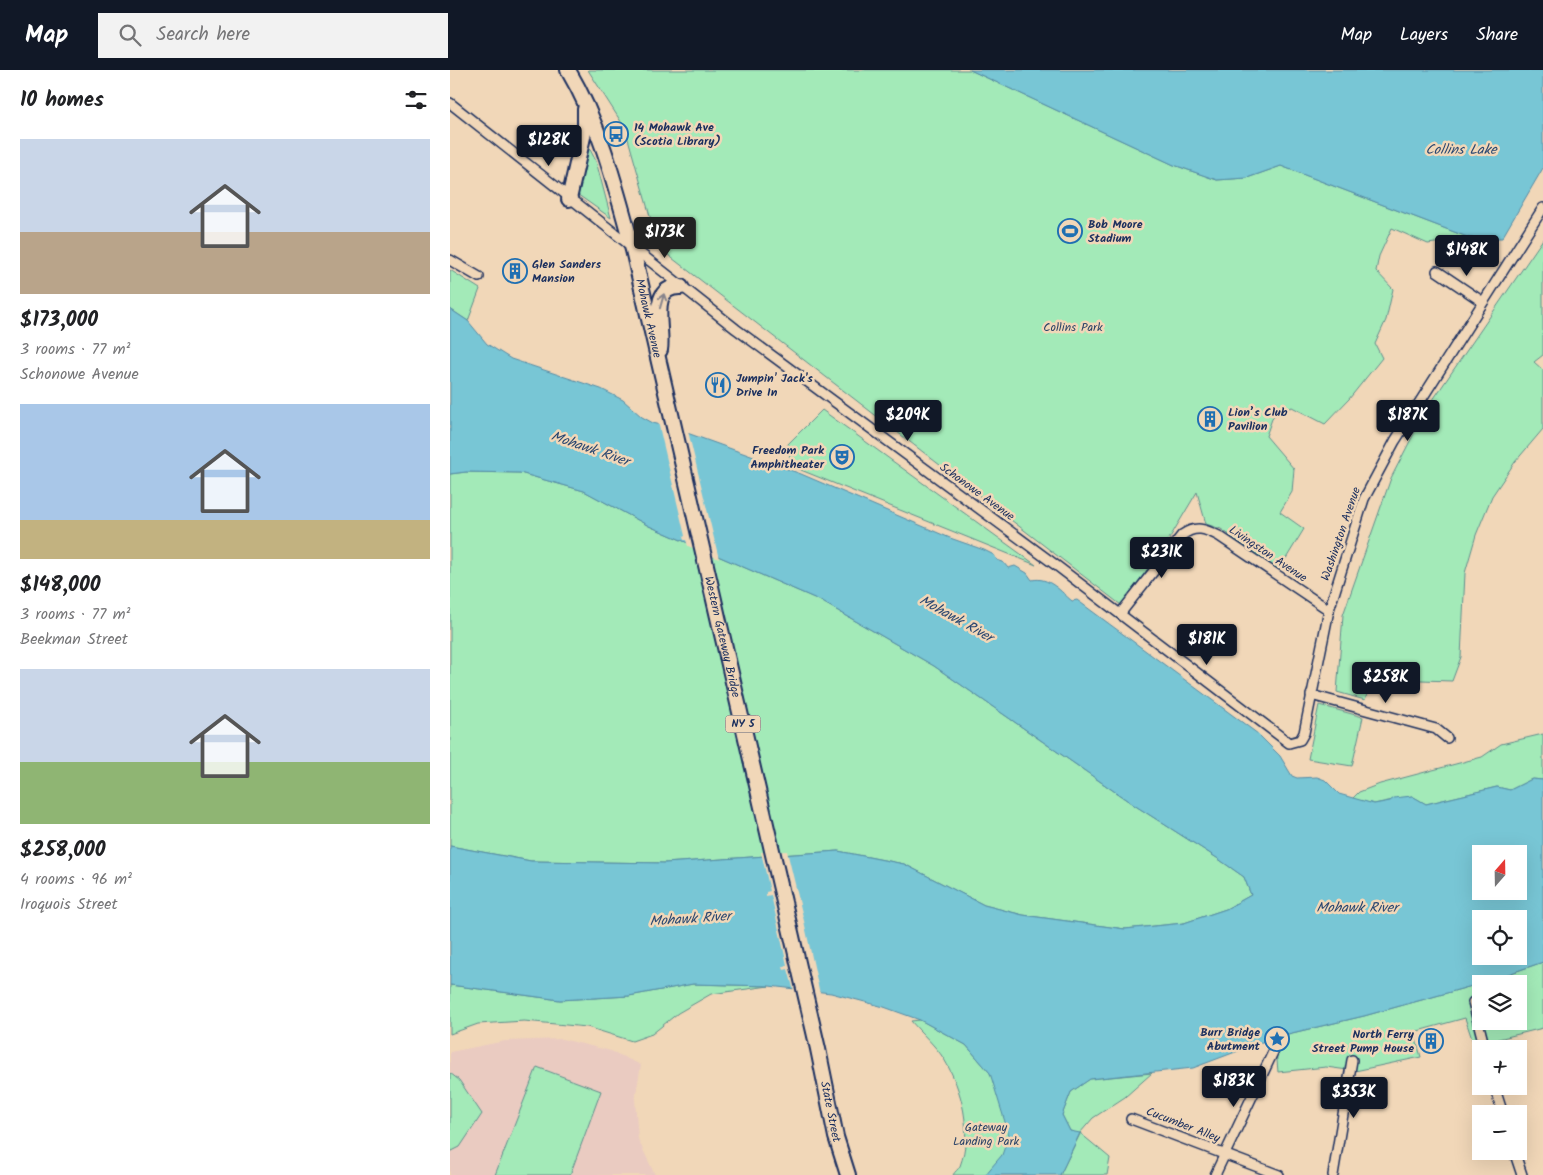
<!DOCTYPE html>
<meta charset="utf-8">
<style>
body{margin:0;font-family:Kalam,sans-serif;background:#f2f2f2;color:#202124;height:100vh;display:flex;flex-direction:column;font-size:19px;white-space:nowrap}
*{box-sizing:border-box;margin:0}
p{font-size:16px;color:#757577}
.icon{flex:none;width:28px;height:28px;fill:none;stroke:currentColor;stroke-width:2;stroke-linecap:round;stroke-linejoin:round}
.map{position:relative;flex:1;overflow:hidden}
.panel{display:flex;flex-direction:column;background:#fff;width:450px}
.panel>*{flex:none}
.needle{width:32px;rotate:20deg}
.controls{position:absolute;left:1022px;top:775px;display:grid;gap:10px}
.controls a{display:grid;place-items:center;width:55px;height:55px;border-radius:0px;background:#fff;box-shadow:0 5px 20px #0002;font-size:25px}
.price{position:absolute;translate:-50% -42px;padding:0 11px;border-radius:5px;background:#111827;color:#fff;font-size:16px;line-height:32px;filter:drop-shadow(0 1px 2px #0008)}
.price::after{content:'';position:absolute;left:50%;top:30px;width:15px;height:11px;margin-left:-8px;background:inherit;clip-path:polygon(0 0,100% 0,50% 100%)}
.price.active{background:#222;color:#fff}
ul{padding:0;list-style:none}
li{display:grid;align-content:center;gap:10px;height:265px;padding:0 20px}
li span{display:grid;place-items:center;height:155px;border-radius:0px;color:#555}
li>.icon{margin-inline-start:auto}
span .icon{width:90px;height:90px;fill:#fffc;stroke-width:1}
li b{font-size:21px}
h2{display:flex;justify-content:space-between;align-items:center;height:60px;padding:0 20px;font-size:21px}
header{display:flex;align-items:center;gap:30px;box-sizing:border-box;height:70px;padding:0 25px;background:#111827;color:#fff}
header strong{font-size:24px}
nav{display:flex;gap:28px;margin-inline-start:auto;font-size:18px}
.search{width:350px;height:45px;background:#f2f2f2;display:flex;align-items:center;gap:12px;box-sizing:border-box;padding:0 18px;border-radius:0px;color:#757577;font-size:19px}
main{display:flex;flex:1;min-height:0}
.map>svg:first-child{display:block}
.built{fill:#eacbc1}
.green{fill:#a3eab8;stroke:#5f8c8b;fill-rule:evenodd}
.water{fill:#78c6d5;stroke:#538aa5;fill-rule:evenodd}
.pier{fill:#f1d7b8}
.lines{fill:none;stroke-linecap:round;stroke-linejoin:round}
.street-casing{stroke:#1b2f5e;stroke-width:12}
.primary-casing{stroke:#1b2f5e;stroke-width:18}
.street{stroke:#f1d7b8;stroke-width:9}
.primary{stroke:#f1d7b8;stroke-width:14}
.oneway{stroke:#86838b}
.labels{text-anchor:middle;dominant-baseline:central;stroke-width:5;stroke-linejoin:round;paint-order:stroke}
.shield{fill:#f1d7b8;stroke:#5b6179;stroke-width:1}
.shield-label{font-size:11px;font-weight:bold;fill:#1b2f5e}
.poi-label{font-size:12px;font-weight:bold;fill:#1b2f5e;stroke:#f1d7b8;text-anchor:start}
.street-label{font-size:12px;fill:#1b2f5e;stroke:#f1d7b8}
.park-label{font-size:12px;fill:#294267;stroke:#f1d7b8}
.water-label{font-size:14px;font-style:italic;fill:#294670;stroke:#f1d7b8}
</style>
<header>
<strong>Map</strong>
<div class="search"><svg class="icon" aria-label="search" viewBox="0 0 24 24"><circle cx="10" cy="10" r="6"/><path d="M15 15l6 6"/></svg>Search here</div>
<nav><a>Map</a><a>Layers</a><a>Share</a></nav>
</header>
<main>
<section class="panel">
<h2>10 homes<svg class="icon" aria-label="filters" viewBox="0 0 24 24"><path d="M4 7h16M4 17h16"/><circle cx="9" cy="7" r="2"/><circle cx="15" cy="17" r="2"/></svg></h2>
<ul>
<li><span style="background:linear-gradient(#c9d6e8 60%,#b9a48a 0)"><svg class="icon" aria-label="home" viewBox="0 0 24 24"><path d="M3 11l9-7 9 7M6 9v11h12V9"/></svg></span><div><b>$173,000</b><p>3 rooms · 77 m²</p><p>Schonowe Avenue</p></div></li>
<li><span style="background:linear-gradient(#a9c7e8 75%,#c2b280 0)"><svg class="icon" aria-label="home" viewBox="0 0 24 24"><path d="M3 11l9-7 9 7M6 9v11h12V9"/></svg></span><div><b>$148,000</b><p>3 rooms · 77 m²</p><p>Beekman Street</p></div></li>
<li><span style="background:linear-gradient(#c9d6e8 60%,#8fb573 0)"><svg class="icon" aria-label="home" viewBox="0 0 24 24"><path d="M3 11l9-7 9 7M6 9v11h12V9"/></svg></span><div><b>$258,000</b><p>4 rooms · 96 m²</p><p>Iroquois Street</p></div></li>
</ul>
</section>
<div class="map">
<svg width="1093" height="1105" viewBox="0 0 1093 1105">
<rect width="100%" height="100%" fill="#f1d7b8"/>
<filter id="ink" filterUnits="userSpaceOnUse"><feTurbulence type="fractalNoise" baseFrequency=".02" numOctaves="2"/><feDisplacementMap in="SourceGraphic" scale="10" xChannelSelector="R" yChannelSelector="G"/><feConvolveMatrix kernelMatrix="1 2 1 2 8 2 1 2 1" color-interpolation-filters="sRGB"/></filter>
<g filter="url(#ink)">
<polygon class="built" points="112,969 161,981 191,995 185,1029 188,1069 205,1105 0,1105 0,982 55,971"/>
<g class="green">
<polygon points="138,0 520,0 724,95 767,110 797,108 831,96 1020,168 978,174 942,158 929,186 926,201 943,219 936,250 925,274 932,288 899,329 875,354 842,337 823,346 816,366 844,399 842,422 830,442 854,459 829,500 771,459 756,454 747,422 716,474 671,535 209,178 175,58"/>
<polygon points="136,72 146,91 161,148 124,122"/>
<polygon points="1093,169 1093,285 1084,292 1093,300 1093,359 1065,392 1042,426 1026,465 1015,503 1011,587 1002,611 940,609 921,613 915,630 887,622 893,545 941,408 976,340"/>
<polygon points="0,200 30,219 18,251 0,239"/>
<polygon points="372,340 586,495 341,396 338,374"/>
<polygon points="16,402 70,403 134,421 199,456 369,530 484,596 684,735 767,788 794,807 801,825 776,839 734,853 675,859 573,845 534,835 454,794 388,781 215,793 81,791 0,776 0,404"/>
<polygon points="869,635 913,647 902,696 858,689"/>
<polygon points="1093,664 1093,710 1082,709 1060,720 1047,717 976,734 962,726 924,734 902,729 909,722 930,714 1032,687 1051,674"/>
<path d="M1093,892V958L1024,975L1015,948L964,962L971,987L905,1001L876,997L828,1002L825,967L914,946L1029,914ZM1031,914H1069V951H1031Z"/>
<polygon points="243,914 319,916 261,924 228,943 202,964 182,971 137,957 74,951 28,954 0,964 0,915 110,930 179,926"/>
<path d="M470,950L516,975L540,1003L579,1105H503C505,1101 508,1100 510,1096C523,1062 512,1019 494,989C485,975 471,963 461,951Z"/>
<polygon points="87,997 151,1021 120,1105 45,1105"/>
<polygon points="0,1003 9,1010 32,1044 10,1077 0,1082"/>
<polygon points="702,1003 675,1027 643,1048 630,1063 660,1088 657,1105 610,1105 630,1064 620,1061 612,1045 621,1022 640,1009"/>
</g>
<g class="water">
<polygon points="520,0 1093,0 1093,98 1052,168 1020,168 831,96 797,108 767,110 724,95"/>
<path d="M0,239L18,251L37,274L61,289L151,319L173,330L192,347L203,353L226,359L351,404L500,468L534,480L544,485L547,490L553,492L558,498L565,496L577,503L582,510C599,506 611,522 622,531L627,530L808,664L830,686L842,706L847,708L867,707L875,710L889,724L924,734L940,731L944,728L962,726L976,734L1047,717L1060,720L1082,709L1093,710V892L1029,914L914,946L825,967L743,998L640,1009L621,1022L612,1045L620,1061L630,1063L610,1105H535L552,1085L559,1065L540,1003L516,975L470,950L434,937L381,923L319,916L243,914L179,926L110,930L0,915V776L81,791L215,793L388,781L454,794L534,835L573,845L675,859L734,853L776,839L801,825L794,807L767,788L684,735L484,596L369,530L199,456L134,421L70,403L16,402L0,404ZM1031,784H1069V821H1031ZM1031,849H1069V886H1031Z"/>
<polygon points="912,1009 920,1011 916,1032 909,1031"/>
</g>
<g class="pier">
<polygon points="208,352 238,361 269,489 238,476 236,470 234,470 233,467 235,466"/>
<polygon points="337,781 354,851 370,924 344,921 338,899 334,900 333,897 337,895 321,825 316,826 316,822 320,821 311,782"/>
</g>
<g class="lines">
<defs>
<g id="street">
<polyline points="0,33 286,259 607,496 839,673 850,670 854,663 879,540 914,429 945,371 1093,138"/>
<polyline points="0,190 29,207"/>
<polyline points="987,201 1033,232"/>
<path d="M670,544L732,465C746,455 755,459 769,466L879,540"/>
<polyline points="861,625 986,659 997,668"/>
<polyline points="1023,932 1035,979"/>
<polyline points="1044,1016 1053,1044"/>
<polyline points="681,1049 829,1105"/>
<polyline points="1064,1081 1072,1105"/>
<polyline points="765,1105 824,980"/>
<polyline points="883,1105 902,990"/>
</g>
<g id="primary">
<path id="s1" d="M118,0C151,56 166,118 183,180L368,979L386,1067L398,1105"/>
<polyline points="119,129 135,58 135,39"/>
<path d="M210,280C214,259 197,216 231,217"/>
</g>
</defs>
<use href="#street" class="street-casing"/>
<use href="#primary" class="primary-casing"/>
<use href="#street" class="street"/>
<use href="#primary" class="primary"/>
</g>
<defs><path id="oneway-shaft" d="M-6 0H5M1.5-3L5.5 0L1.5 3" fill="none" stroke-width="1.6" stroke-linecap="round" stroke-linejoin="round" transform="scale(1.25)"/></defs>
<use class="oneway" href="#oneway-shaft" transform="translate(212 231) rotate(-74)"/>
</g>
<defs>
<symbol id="bus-ring" viewBox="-11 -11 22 22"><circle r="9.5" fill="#f1d7b8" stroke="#1f6fb2" stroke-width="1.5"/><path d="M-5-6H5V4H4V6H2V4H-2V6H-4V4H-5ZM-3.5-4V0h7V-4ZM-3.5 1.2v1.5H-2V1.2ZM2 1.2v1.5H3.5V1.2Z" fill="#1f6fb2"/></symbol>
<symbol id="stadium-ring" viewBox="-11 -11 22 22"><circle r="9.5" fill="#f1d7b8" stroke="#1f6fb2" stroke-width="1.5"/><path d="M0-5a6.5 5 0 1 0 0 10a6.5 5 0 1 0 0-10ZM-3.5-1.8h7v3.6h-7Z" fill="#1f6fb2"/></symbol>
<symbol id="building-ring" viewBox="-11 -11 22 22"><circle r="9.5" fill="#f1d7b8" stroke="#1f6fb2" stroke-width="1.5"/><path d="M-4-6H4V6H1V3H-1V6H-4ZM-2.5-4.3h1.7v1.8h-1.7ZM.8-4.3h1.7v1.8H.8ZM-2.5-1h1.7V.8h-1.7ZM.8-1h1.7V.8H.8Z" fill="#1f6fb2"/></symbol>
<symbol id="restaurant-ring" viewBox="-11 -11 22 22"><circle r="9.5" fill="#f1d7b8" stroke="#1f6fb2" stroke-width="1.5"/><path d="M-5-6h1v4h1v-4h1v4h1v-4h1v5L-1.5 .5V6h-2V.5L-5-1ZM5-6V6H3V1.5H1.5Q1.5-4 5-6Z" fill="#1f6fb2"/></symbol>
<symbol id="theatre-ring" viewBox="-11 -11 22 22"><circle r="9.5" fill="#f1d7b8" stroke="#1f6fb2" stroke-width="1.5"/><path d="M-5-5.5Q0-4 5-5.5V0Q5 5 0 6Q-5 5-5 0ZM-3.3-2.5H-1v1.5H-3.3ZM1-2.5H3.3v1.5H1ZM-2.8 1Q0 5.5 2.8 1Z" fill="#1f6fb2"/></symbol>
<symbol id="sight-ring" viewBox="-11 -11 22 22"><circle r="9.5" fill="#f1d7b8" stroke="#1f6fb2" stroke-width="1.5"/><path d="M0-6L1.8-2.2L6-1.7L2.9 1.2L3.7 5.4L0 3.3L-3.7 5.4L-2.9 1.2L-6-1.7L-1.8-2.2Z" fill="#1f6fb2"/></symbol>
</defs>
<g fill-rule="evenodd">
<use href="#bus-ring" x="152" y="50" width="28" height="28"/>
<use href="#stadium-ring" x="606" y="147" width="28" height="28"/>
<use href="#building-ring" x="51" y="187" width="28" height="28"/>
<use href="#restaurant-ring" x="254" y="301" width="28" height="28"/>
<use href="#building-ring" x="746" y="335" width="28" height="28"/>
<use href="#theatre-ring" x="378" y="373" width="28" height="28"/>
<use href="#sight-ring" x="813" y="955" width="28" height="28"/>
<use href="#building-ring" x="967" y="957" width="28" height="28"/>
</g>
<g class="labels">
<rect class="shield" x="275.5" y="645.5" width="35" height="17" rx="4"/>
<g class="shield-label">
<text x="293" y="654">NY 5</text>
</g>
<g class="poi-label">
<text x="184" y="57">14 Mohawk Ave<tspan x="184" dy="14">(Scotia Library)</tspan></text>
<text x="638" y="154">Bob Moore<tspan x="638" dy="14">Stadium</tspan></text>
<text x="82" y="194">Glen Sanders<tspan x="82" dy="14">Mansion</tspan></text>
<text x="286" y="308">Jumpin' Jack's<tspan x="286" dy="14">Drive In</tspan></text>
<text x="778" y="342">Lion’s Club<tspan x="778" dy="14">Pavilion</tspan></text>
<text x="374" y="380" text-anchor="end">Freedom Park<tspan x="374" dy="14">Amphitheater</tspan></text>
<text x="810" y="962" text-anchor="end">Burr Bridge<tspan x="810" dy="14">Abutment</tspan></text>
<text x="964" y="964" text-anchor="end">North Ferry<tspan x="964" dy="14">Street Pump House</tspan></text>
</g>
<g class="street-label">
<text stroke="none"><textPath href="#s1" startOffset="262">Mohawk Avenue</textPath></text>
<text transform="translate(527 422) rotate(36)">Schonowe Avenue</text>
<text transform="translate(891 464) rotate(-71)">Washington Avenue</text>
<text transform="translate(818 484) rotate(34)">Livingston Avenue</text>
<text stroke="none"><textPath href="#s1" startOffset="589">Western Gateway Bridge</textPath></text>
<text stroke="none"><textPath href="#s1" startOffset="1076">State Street</textPath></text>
<text transform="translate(733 1055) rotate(21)">Cucumber Alley</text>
</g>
<g class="park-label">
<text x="623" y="257">Collins Park</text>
<text x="536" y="1057">Gateway<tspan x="536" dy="14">Landing Park</tspan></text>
</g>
<g class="water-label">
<text x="1011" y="80">Collins Lake</text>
<text transform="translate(140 379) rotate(19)">Mohawk River</text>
<text transform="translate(506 549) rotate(29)">Mohawk River</text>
<text x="907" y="838">Mohawk River</text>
<text transform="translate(240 849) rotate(-4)">Mohawk River</text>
</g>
</g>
</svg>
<div class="controls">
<a><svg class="needle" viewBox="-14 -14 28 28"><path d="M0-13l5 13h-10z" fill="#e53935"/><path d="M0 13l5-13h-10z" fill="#757577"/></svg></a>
<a><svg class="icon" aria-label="locate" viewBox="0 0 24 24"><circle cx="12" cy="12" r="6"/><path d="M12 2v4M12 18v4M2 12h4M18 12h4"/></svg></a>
<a><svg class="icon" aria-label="layers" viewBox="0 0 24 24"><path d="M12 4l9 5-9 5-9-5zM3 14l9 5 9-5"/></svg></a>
<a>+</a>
<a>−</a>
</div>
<b class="price" style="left:99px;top:97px">$128K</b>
<b class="price active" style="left:215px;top:189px">$173K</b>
<b class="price" style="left:1017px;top:207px">$148K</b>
<b class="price" style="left:458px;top:372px">$209K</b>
<b class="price" style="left:958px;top:372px">$187K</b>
<b class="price" style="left:712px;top:509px">$231K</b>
<b class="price" style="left:757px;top:596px">$181K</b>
<b class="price" style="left:936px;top:634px">$258K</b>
<b class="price" style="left:784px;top:1038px">$183K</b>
<b class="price" style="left:904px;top:1049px">$353K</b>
</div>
</main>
